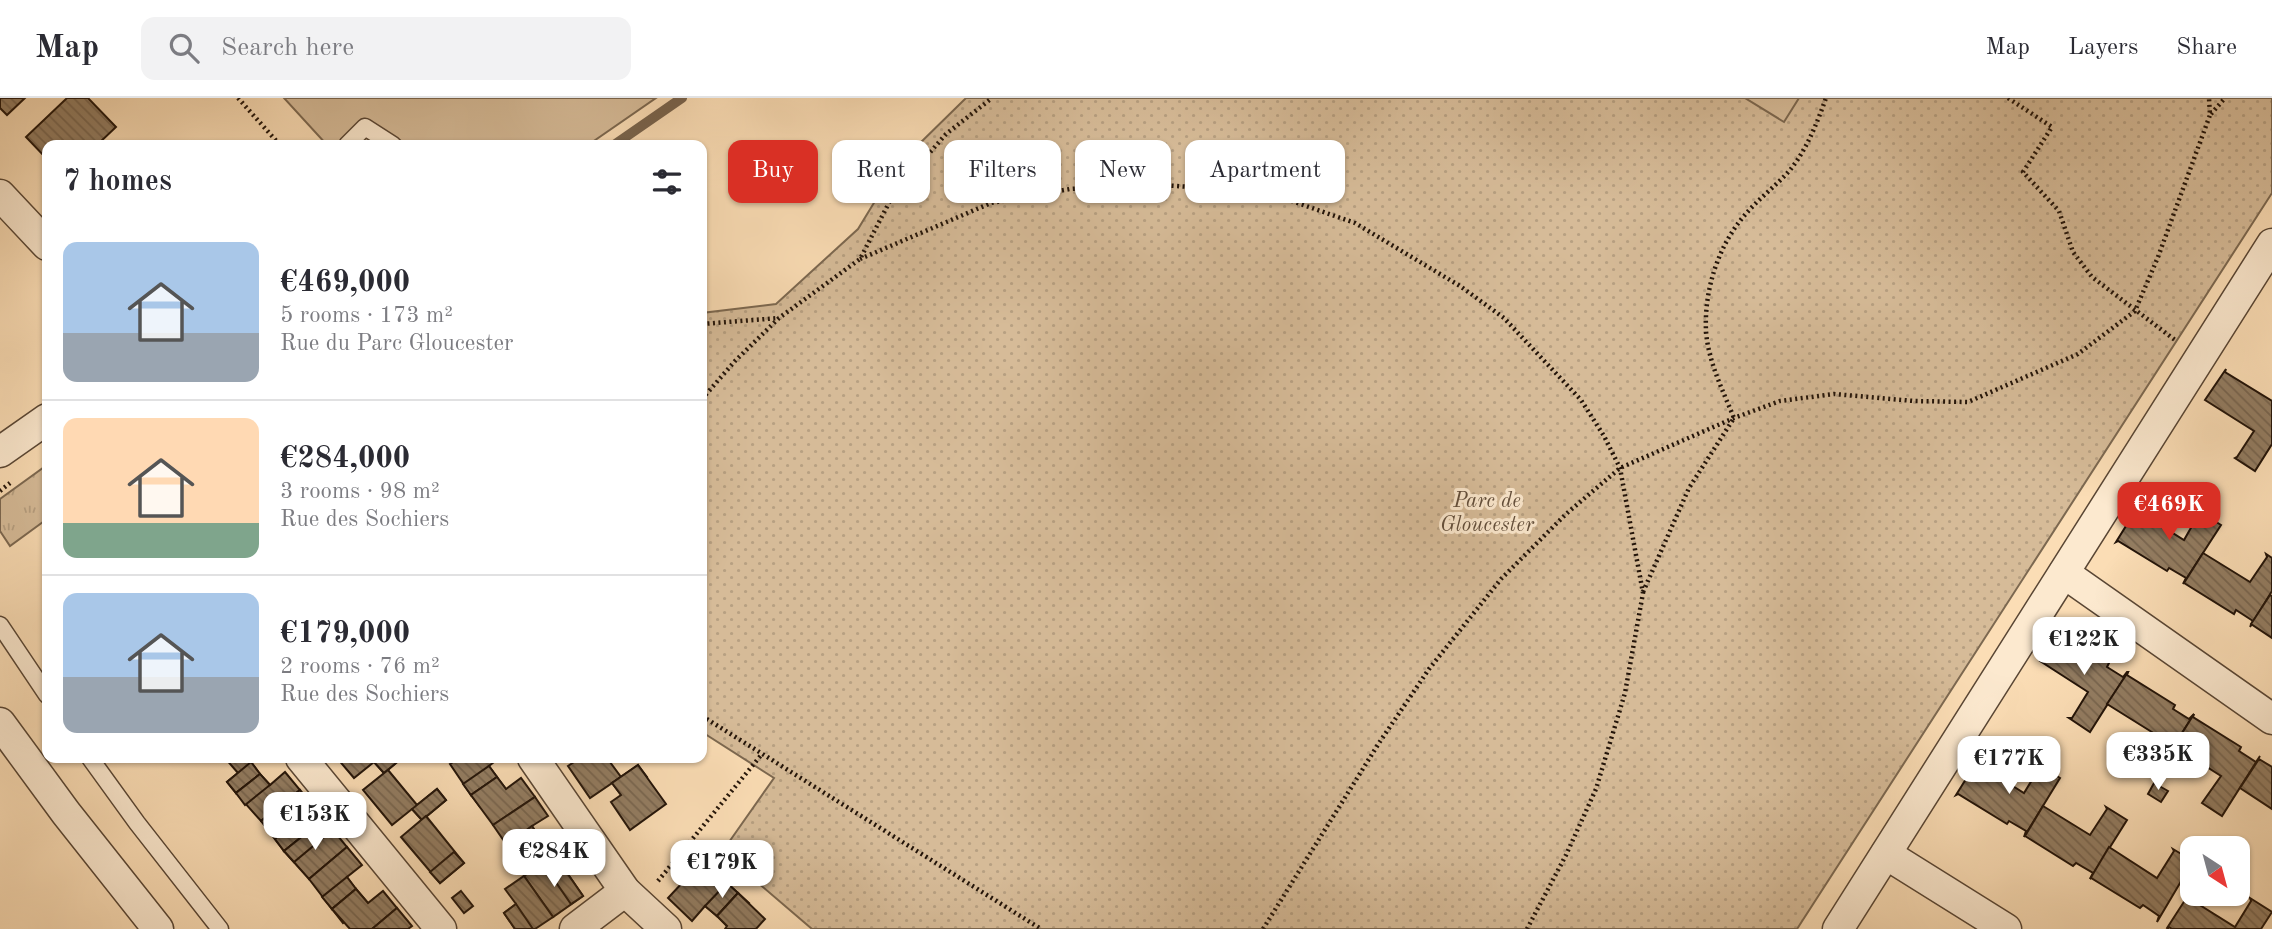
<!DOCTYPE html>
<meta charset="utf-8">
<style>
body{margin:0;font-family:"Old Standard TT",serif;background:#f2f2f3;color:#2b2b33;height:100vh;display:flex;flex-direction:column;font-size:26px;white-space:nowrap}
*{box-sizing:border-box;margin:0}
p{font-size:23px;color:#7c7c81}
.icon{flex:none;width:38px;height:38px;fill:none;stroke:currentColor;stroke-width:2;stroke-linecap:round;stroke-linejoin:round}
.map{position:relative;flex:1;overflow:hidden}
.side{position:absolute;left:42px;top:42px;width:665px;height:623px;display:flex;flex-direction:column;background:#fff;border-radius:14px;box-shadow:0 2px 5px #0004}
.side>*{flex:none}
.banner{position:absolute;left:728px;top:42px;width:665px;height:63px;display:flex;gap:14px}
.needle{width:46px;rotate:144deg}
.controls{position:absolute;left:2180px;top:738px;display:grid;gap:14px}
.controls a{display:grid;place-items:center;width:70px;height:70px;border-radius:14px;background:#fff;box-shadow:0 2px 5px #0004;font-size:35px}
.price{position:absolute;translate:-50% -60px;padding:0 16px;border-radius:14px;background:#fff;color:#222;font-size:23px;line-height:46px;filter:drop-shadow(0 2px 4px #0008)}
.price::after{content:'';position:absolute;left:50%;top:42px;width:21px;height:16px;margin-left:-10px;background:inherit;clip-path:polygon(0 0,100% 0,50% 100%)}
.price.current{background:#d93025;color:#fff}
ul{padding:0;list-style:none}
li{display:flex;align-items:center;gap:21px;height:175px;padding:0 21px}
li+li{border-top:2px solid #e1e1e2}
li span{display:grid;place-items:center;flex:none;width:196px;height:140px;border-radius:14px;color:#555}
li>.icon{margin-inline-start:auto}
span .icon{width:84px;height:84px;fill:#fffc;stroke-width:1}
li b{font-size:30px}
h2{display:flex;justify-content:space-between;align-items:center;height:84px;padding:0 21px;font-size:30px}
.tag{padding:0 24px;border-radius:14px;background:#fff;box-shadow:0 2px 5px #0004;font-size:24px;line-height:63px}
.tag.current{background:#d93025;color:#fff}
header{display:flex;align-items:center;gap:42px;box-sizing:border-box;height:98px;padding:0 35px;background:#fff;border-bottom:2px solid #e1e1e2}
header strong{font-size:33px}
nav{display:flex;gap:38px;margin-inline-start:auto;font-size:24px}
.search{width:490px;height:63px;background:#f2f2f3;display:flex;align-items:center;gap:18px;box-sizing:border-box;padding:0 24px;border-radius:14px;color:#7c7c81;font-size:26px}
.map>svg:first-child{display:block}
.grass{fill:url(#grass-tufts);stroke:#7c6850;stroke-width:2}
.park{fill:url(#park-dots);stroke:#7c6850;stroke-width:2}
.garden{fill:#d6bb98;stroke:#7c6850;stroke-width:2}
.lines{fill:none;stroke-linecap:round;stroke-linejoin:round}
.stream{stroke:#79644d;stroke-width:10}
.building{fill:url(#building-back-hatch);stroke:#231409;stroke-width:2}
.service-casing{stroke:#594634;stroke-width:19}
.minor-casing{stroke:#594634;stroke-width:33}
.path{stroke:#231409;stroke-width:4.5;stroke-dasharray:2 3.5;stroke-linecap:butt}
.service{stroke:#fce9cf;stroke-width:16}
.minor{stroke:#fce9cf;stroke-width:30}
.labels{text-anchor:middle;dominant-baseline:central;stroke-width:6;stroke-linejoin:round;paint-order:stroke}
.park-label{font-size:21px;font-style:italic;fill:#624e3b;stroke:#fce9cf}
</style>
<header>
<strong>Map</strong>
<div class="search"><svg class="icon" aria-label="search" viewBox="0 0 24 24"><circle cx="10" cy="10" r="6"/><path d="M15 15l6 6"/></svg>Search here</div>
<nav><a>Map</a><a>Layers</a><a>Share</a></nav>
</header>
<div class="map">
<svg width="2272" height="831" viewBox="0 0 2272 831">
<defs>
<pattern id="grass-tufts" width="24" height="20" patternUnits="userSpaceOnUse" patternTransform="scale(1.75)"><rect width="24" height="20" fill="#d6bb98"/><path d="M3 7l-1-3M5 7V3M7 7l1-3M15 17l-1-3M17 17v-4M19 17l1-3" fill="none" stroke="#b7a082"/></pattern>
<pattern id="park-dots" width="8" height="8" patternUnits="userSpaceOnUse" patternTransform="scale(1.75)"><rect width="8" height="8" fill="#d6bb98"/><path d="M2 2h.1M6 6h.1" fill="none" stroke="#b7a082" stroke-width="1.8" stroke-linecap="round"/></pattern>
<pattern id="building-back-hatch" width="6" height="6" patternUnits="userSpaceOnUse" patternTransform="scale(1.75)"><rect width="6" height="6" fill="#937d62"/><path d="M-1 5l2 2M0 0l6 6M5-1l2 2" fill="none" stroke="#78654f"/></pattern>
</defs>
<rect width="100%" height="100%" fill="#fbddb5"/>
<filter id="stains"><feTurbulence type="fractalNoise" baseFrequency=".00286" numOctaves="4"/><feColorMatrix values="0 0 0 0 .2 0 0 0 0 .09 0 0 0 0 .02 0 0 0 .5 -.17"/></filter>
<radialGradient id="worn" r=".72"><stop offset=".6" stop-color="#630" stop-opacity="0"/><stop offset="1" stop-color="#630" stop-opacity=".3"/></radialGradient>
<polygon class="grass" points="47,367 47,421 10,448 0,433 0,401"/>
<polygon class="park" points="966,0 2272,0 2272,95 1797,831 812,831 722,754 774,680 702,634 702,215 776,206 858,131 883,90 912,53"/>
<g class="garden">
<polygon points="284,0 656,0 588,47 327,47"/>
<polygon points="1745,0 1799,0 1784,24"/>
</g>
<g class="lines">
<polyline class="stream" points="614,47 682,0"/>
</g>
<g class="building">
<polygon points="0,0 25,0 7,17 0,10"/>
<polygon points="67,0 88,0 116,29 97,47 47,47 47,61 26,39"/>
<polygon points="2226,271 2225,274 2272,303 2272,346 2255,373 2235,360 2237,359 2254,333 2205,302"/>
<polygon points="2136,412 2184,442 2200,414 2221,427 2183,486 2186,480 2169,470 2167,473 2118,443 2116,444"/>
<polygon points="2203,455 2250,484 2267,459 2266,456 2272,460 2272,493 2250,529 2253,523 2236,512 2234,516 2184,485"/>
<polygon points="2270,497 2272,498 2272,540 2251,526"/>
<polygon points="2061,532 2061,534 2109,565 2107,569 2123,579 2127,574 2128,574 2090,634 2069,620 2072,620 2088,594 2040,563"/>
<polygon points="2128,574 2127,577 2175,607 2173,611 2189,621 2194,616 2156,676 2135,662 2138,662 2155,636 2107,606"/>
<polygon points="2194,616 2193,619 2241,649 2239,653 2256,664 2260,658 2222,718 2202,705 2221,678 2174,648"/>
<polygon points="225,660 256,660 251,664 260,676 236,695 227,684 238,675"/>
<polygon points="337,660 402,660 384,675 374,664 354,680"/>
<polygon points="380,660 402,660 384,675 374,664"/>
<polygon points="460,660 499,660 489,668 497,679 471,697 450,666"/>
<polygon points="580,660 607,660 621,679 590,700 568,668"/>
<polygon points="2259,661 2272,669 2272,711 2240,690"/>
<polygon points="251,664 260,676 236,695 227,684"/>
<polygon points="1976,665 2024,695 2040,669 2040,667 2060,680 2024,739 2026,733 2009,723 2007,726 1958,696 1956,697"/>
<polygon points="638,667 647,679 621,697 612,685"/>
<polygon points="638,667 666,706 630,732 611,704 621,697 612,685"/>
<polygon points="489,668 497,679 471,697 463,686"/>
<polygon points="388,672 417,707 437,691 446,702 422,722 412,711 392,727 363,692"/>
<polygon points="285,674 300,692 261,723 236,695 260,676 270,687"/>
<polygon points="260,676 270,687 245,707 236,695"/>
<polygon points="497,679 506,691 480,709 471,697"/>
<polygon points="497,679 506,691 521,680 535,699 493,727 471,697"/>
<polygon points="2154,685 2168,693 2161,704 2148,696"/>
<polygon points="437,691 446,702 422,722 412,711"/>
<polygon points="300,692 314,709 299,721 309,733 284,753 261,723"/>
<polygon points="535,699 548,718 532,728 540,741 515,759 493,727"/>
<polygon points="2043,708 2090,737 2107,711 2106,709 2127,722 2090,781 2093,775 2076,765 2073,768 2025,738"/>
<polygon points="426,718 464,765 440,785 401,739"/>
<polygon points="299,721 309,733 284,753 275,741"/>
<polygon points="532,728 540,741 515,759 506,747"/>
<polygon points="333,732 347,749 309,781 284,753 309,733 318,744"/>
<polygon points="309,733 318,744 294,764 284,753"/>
<polygon points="347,749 362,767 347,779 356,791 332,811 309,781"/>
<polygon points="2109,749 2157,780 2174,753 2173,751 2193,763 2157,824 2159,818 2143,807 2140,810 2091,780 2090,781"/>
<polygon points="454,754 464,765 440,785 430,774"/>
<polygon points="542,765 553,780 565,772 583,798 553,819 524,778"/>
<polygon points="699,767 723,789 727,785 738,795 717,818 705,808 692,823 668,800"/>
<polygon points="565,772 583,798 571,806 553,780"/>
<polygon points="524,778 553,819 535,831 515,831 504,815 516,806 505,791"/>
<polygon points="347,779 356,791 332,811 322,799"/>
<polygon points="727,785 738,795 717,818 705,808"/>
<polygon points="356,791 368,805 343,825 332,811"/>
<polygon points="356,791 368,805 383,793 397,810 372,831 350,831 332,811"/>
<polygon points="461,793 473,808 464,815 452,800"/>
<polygon points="738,795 749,805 727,828 717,818"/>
<polygon points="738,795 765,821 756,831 725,831 727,828 717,818"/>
<polygon points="2187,799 2235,829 2251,803 2250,800 2272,814 2261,831 2172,831 2169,829 2168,831 2167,830"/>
<polygon points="516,806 533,831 515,831 504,815"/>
<polygon points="397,810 412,828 408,831 372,831"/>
</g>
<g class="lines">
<defs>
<g id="service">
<polyline points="347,47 365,29 393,47"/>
<polyline points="0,527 47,597"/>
<polyline points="90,660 137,725 220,831"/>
</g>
<g id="minor">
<polyline points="0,97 47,147"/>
<polyline points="0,354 47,321"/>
<polyline points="2064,475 2272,621"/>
<polyline points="0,625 66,715 158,831"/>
<polyline points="301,660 441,831"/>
<polyline points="533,660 625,793 666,831"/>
<polyline points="1886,756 2006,831"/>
<polyline points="575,831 625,793"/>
<polyline points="1838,831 2272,146"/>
</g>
</defs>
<use href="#service" class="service-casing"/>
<use href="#minor" class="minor-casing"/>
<g class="path">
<polyline points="238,0 280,47"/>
<polyline points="2008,0 2052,29 2023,74 2059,113 2073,154 2092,179 2175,242"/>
<polyline points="2211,16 2225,0"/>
<polyline points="860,161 991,105 1070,91 1147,86 1234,92 1289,102 1355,125 1460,188 1504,220 1581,302 1604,338 1620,370 1643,495 1625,595 1596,691 1566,757 1527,831"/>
<polyline points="702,226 779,220"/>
<polyline points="702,301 735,263 779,220 860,161 893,97 946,36 992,0"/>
<polyline points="0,393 10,385"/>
<path d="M1643,494L1689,390L1734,320C1723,293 1708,263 1706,233C1704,193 1718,148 1744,118C1758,101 1776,88 1790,72C1807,51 1817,25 1826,0"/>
<polyline points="702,618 1041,831"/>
<polyline points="658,783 762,656"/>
<polyline points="1263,831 1379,645 1429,571 1501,481 1566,416 1620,370 1734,320 1780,303 1834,296 1914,303 1968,304 2078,256 2135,213 2158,159 2210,17 2209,0"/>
</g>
<use href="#service" class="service"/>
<use href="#minor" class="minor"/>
</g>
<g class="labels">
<g class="park-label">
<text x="1487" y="403">Parc de<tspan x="1487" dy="24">Gloucester</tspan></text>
</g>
</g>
<rect width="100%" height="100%" filter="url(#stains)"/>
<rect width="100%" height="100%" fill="url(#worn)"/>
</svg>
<div class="controls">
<a><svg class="needle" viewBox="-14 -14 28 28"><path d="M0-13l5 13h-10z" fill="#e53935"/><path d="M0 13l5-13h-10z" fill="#7c7c81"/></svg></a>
</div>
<b class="price current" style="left:2169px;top:444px">€469K</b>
<b class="price" style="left:2084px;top:579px">€122K</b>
<b class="price" style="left:2158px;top:694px">€335K</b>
<b class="price" style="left:2009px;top:698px">€177K</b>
<b class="price" style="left:315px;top:754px">€153K</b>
<b class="price" style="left:554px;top:791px">€284K</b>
<b class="price" style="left:722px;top:802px">€179K</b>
<div class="banner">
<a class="tag current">Buy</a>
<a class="tag">Rent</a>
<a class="tag">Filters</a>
<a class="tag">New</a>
<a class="tag">Apartment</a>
</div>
<section class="side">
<h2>7 homes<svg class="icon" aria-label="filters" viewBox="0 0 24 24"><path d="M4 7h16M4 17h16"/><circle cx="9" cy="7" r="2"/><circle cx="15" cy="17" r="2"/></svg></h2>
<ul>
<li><span style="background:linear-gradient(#a9c7e8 65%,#9aa5b1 0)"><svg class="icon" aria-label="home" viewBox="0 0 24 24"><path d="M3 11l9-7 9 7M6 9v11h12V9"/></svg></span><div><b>€469,000</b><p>5 rooms · 173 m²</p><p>Rue du Parc Gloucester</p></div></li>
<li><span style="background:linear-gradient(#ffd9b3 75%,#7fa58c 0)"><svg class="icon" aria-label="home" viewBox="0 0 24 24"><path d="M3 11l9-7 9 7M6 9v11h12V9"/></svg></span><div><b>€284,000</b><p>3 rooms · 98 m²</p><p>Rue des Sochiers</p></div></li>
<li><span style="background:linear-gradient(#a9c7e8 60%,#9aa5b1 0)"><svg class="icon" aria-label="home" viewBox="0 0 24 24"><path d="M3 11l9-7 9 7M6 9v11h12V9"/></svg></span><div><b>€179,000</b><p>2 rooms · 76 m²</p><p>Rue des Sochiers</p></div></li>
</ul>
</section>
</div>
